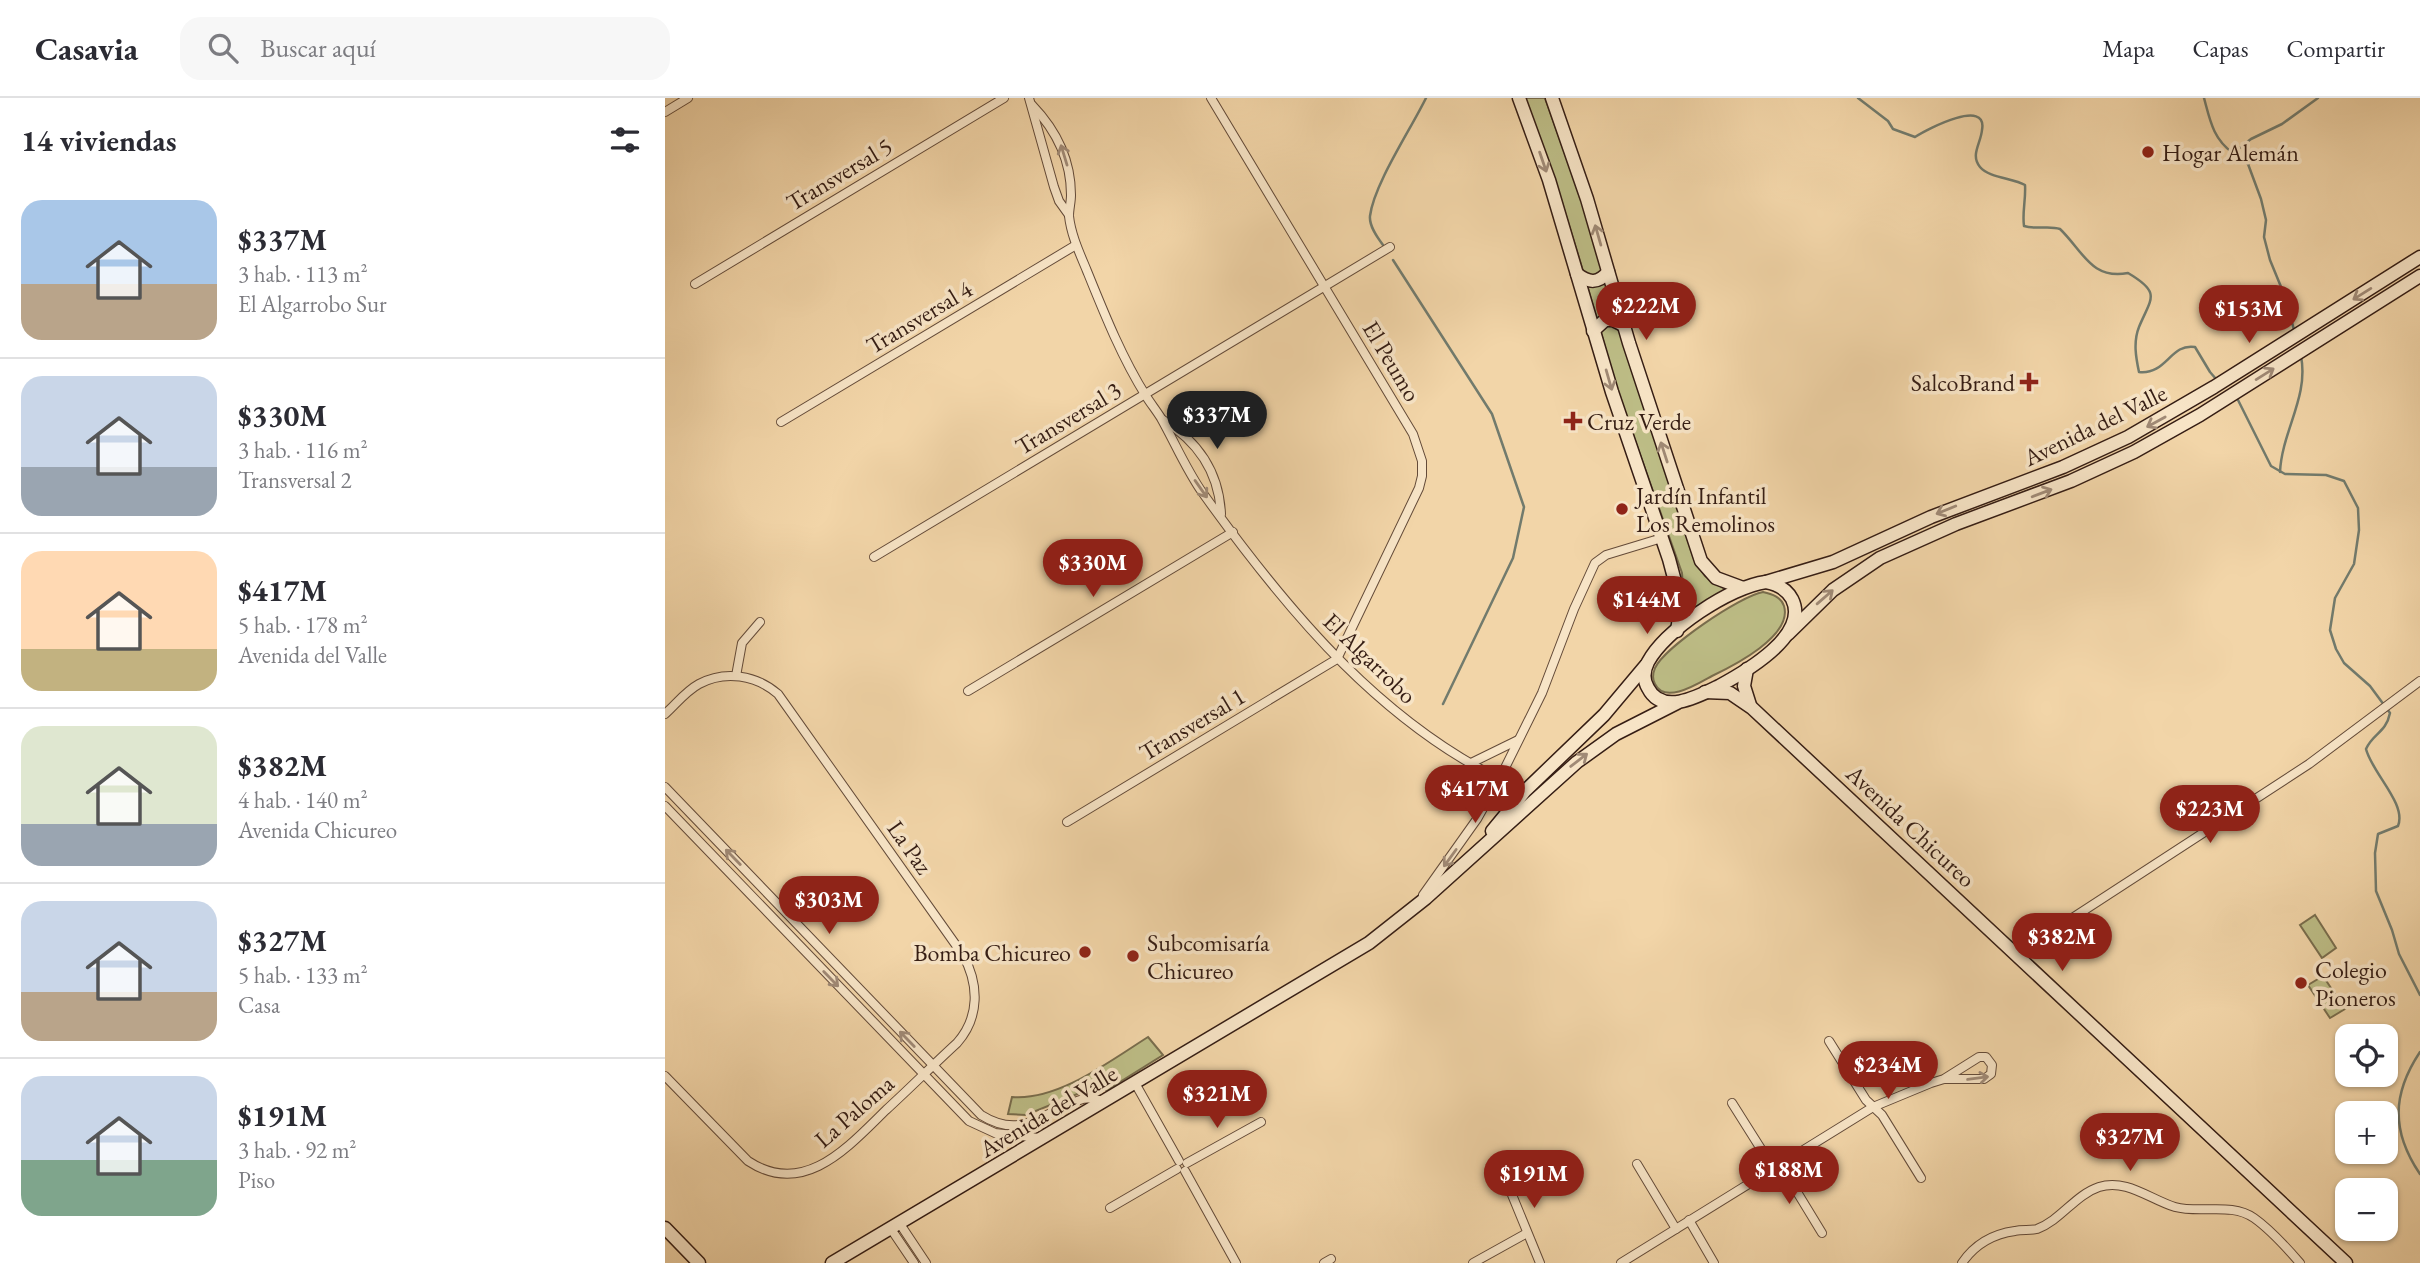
<!DOCTYPE html>
<html lang="es">
<meta charset="utf-8">
<style>
body{margin:0;font-family:"EB Garamond",serif;background:#f7f7f7;color:#2b2b33;height:100vh;display:flex;flex-direction:column;font-size:26px;white-space:nowrap}
*{box-sizing:border-box;margin:0}
p{font-size:23px;color:#7c7c81}
.icon{flex:none;width:38px;height:38px;fill:none;stroke:currentColor;stroke-width:2;stroke-linecap:round;stroke-linejoin:round}
.map{position:relative;flex:1;overflow:hidden}
.sheet{display:flex;flex-direction:column;background:#fff;width:665px}
.sheet>*{flex:none}
.controls{position:absolute;left:1670px;top:926px;display:grid;gap:14px}
.controls a{display:grid;place-items:center;width:63px;height:63px;border-radius:14px;background:#fff;box-shadow:0 2px 5px #0004;font-size:35px}
.price{position:absolute;translate:-50% -60px;padding:0 16px;border-radius:24px;background:#8f2418;color:#fff;font-size:23px;line-height:46px;filter:drop-shadow(0 2px 4px #0008)}
.price::after{content:'';position:absolute;left:50%;top:42px;width:21px;height:16px;margin-left:-10px;background:inherit;clip-path:polygon(0 0,100% 0,50% 100%)}
.price.selected{background:#222;color:#fff}
ul{padding:0;list-style:none}
li{display:flex;align-items:center;gap:21px;height:175px;padding:0 21px}
li+li{border-top:2px solid #e1e1e2}
li span{display:grid;place-items:center;flex:none;width:196px;height:140px;border-radius:21px;color:#555}
li>.icon{margin-inline-start:auto}
span .icon{width:84px;height:84px;fill:#fffc;stroke-width:1}
li b{font-size:30px}
h2{display:flex;justify-content:space-between;align-items:center;height:84px;padding:0 21px;font-size:30px}
header{display:flex;align-items:center;gap:42px;box-sizing:border-box;height:98px;padding:0 35px;background:#fff;border-bottom:2px solid #e1e1e2}
header strong{font-size:33px}
nav{display:flex;gap:38px;margin-inline-start:auto;font-size:24px}
.search{width:490px;height:63px;background:#f7f7f7;display:flex;align-items:center;gap:18px;box-sizing:border-box;padding:0 24px;border-radius:21px;color:#7c7c81;font-size:26px}
main{display:flex;flex:1;min-height:0}
.map>svg:first-child{display:block}
.green{fill:#bdbd86;stroke:#796d4d;stroke-width:2}
.lines{fill:none;stroke-linecap:round;stroke-linejoin:round}
.stream{stroke:#727b6d;stroke-width:2.5}
.street-casing{stroke:#644b39;stroke-width:10}
.secondary-casing{stroke:#351d14;stroke-width:15}
.street{stroke:#f7e4c6;stroke-width:8}
.secondary{stroke:#f7e4c6;stroke-width:12}
.oneway{stroke:#a08a76}
.poi-dot{fill:#8f2418;stroke:#f7e4c6;stroke-width:2.5}
.labels{text-anchor:middle;dominant-baseline:central;stroke-width:7;stroke-linejoin:round;paint-order:stroke}
.poi-label{font-size:24px;fill:#351d14;stroke:#f7e4c6;text-anchor:start}
.street-label{font-size:24px;fill:#351d14;stroke:#f7e4c6}
</style>
<header>
<strong>Casavia</strong>
<div class="search"><svg class="icon" aria-label="search" viewBox="0 0 24 24"><circle cx="10" cy="10" r="6"/><path d="M15 15l6 6"/></svg>Buscar aquí</div>
<nav><a>Mapa</a><a>Capas</a><a>Compartir</a></nav>
</header>
<main>
<section class="sheet">
<h2>14 viviendas<svg class="icon" aria-label="filters" viewBox="0 0 24 24"><path d="M4 7h16M4 17h16"/><circle cx="9" cy="7" r="2"/><circle cx="15" cy="17" r="2"/></svg></h2>
<ul>
<li><span style="background:linear-gradient(#a9c7e8 60%,#b9a48a 0)"><svg class="icon" aria-label="home" viewBox="0 0 24 24"><path d="M3 11l9-7 9 7M6 9v11h12V9"/></svg></span><div><b>$337M</b><p>3 hab. · 113 m²</p><p>El Algarrobo Sur</p></div></li>
<li><span style="background:linear-gradient(#c9d6e8 65%,#9aa5b1 0)"><svg class="icon" aria-label="home" viewBox="0 0 24 24"><path d="M3 11l9-7 9 7M6 9v11h12V9"/></svg></span><div><b>$330M</b><p>3 hab. · 116 m²</p><p>Transversal 2</p></div></li>
<li><span style="background:linear-gradient(#ffd9b3 70%,#c2b280 0)"><svg class="icon" aria-label="home" viewBox="0 0 24 24"><path d="M3 11l9-7 9 7M6 9v11h12V9"/></svg></span><div><b>$417M</b><p>5 hab. · 178 m²</p><p>Avenida del Valle</p></div></li>
<li><span style="background:linear-gradient(#dfe7d0 70%,#9aa5b1 0)"><svg class="icon" aria-label="home" viewBox="0 0 24 24"><path d="M3 11l9-7 9 7M6 9v11h12V9"/></svg></span><div><b>$382M</b><p>4 hab. · 140 m²</p><p>Avenida Chicureo</p></div></li>
<li><span style="background:linear-gradient(#c9d6e8 65%,#b9a48a 0)"><svg class="icon" aria-label="home" viewBox="0 0 24 24"><path d="M3 11l9-7 9 7M6 9v11h12V9"/></svg></span><div><b>$327M</b><p>5 hab. · 133 m²</p><p>Casa</p></div></li>
<li><span style="background:linear-gradient(#c9d6e8 60%,#7fa58c 0)"><svg class="icon" aria-label="home" viewBox="0 0 24 24"><path d="M3 11l9-7 9 7M6 9v11h12V9"/></svg></span><div><b>$191M</b><p>3 hab. · 92 m²</p><p>Piso</p></div></li>
</ul>
</section>
<div class="map">
<svg width="1755" height="1165" viewBox="0 0 1755 1165">
<rect width="100%" height="100%" fill="#f2d5a8"/>
<filter id="stains"><feTurbulence type="fractalNoise" baseFrequency=".00286" numOctaves="4"/><feColorMatrix values="0 0 0 0 .2 0 0 0 0 .09 0 0 0 0 .02 0 0 0 .5 -.17"/></filter>
<radialGradient id="worn" r=".72"><stop offset=".6" stop-color="#630" stop-opacity="0"/><stop offset="1" stop-color="#630" stop-opacity=".3"/></radialGradient>
<g class="green">
<polygon points="860,0 880,0 919,109 937,172 934,178 919,176 894,95"/>
<polygon points="940,182 951,219 932,222 922,187"/>
<polygon points="939,226 953,228 1029,461 1040,478 1061,492 1020,520 1017,475 950,286 935,231"/>
<path d="M1098,494C1107,496 1116,499 1119,508C1128,538 1068,568 1047,578C1034,585 1000,607 990,586C987,581 988,575 990,570C1000,549 1075,498 1098,494Z"/>
<polygon points="1650,817 1671,850 1657,860 1635,827"/>
<polygon points="1658,878 1680,911 1665,920 1643,887"/>
<path d="M483,939L498,957L442,992H422L361,1017L343,1016L347,999C393,1003 445,963 483,939Z"/>
</g>
<g class="lines">
<g class="stream">
<path d="M1193,0L1223,23L1228,31L1250,39C1264,30 1323,0 1317,32C1316,45 1305,57 1315,69C1324,80 1348,80 1360,87C1361,102 1357,114 1359,128C1372,132 1384,127 1395,131C1418,153 1426,182 1463,175C1497,195 1486,200 1474,229C1468,244 1471,260 1474,274C1502,277 1505,245 1530,249L1545,274L1551,281"/>
<path d="M1539,0C1545,22 1548,41 1568,55"/>
<path d="M718,147C712,139 704,128 705,118C709,86 746,31 761,0"/>
<polyline points="728,162 827,316 859,409 848,460 778,606"/>
<polyline points="1629,232 1621,201 1605,162 1599,139 1601,122 1596,101 1583,66 1568,55 1586,41 1617,26 1653,0"/>
<path d="M1572,300L1606,368L1620,376L1661,377L1679,383L1693,410L1694,432L1689,466L1670,500L1665,532L1671,551L1679,565L1705,588L1725,615C1721,635 1708,635 1701,651C1707,675 1742,706 1733,728L1713,736L1710,755L1711,793L1727,832L1734,856L1755,897"/>
<path d="M1615,374C1617,333 1644,299 1636,258"/>
<path d="M1755,954C1727,996 1726,1033 1755,1076"/>
</g>
<defs>
<g id="street">
<polyline points="364,0 389,89 394,103 404,117"/>
<path d="M367,7C391,32 406,61 406,97C406,104 404,111 404,118C406,137 415,156 422,173C439,215 457,260 481,298C486,306 491,312 496,320C510,345 521,371 537,394C623,514 722,634 860,693"/>
<polyline points="0,14 23,0"/>
<polyline points="30,186 339,0"/>
<path d="M498,322C534,344 554,374 556,416"/>
<polyline points="116,324 411,147"/>
<polyline points="209,459 725,149"/>
<polyline points="71,578 77,545 95,524"/>
<polyline points="303,593 568,434"/>
<path d="M0,616C11,606 21,593 34,586C60,572 91,577 113,596L298,857C314,886 315,919 292,945C268,967 245,990 221,1012C183,1049 139,1100 83,1063L0,978"/>
<polyline points="806,665 853,642"/>
<path d="M0,689L316,1017C359,1044 381,1011 418,1001C425,999 433,1002 440,1003"/>
<polyline points="0,708 304,1023 330,1035 374,1040"/>
<polyline points="402,724 672,561 754,390 757,378 757,363 748,336 546,0"/>
<polyline points="758,797 812,721 834,682 877,595 909,511 930,465 941,457 997,440"/>
<polyline points="1352,856 1644,666 1755,583"/>
<polyline points="1164,943 1201,1002 1217,1017 1256,1080"/>
<polyline points="470,985 514,1063"/>
<polyline points="1067,1005 1108,1070"/>
<polyline points="522,1065 596,1024"/>
<polyline points="972,1066 1011,1131"/>
<polyline points="1115,1066 1157,1135"/>
<polyline points="836,1070 875,1165"/>
<polyline points="520,1073 571,1165"/>
<polyline points="445,1110 512,1071"/>
<polyline points="1024,1122 1049,1165"/>
<polyline points="235,1126 261,1165"/>
<polyline points="226,1131 249,1165"/>
<polyline points="659,1165 666,1161"/>
<polyline points="808,1165 862,1135"/>
<polyline points="956,1165 1208,1009 1266,985 1279,981 1319,981 1326,976 1327,967 1321,959 1314,959 1279,981"/>
<path d="M1297,1165C1310,1146 1328,1136 1350,1133C1357,1131 1365,1133 1372,1131C1396,1122 1410,1097 1434,1089C1461,1080 1486,1102 1510,1109C1536,1116 1566,1104 1589,1120C1606,1132 1622,1150 1635,1165"/>
</g>
<g id="secondary">
<polyline points="854,0 884,82 947,294 1004,461 1016,506 1012,533"/>
<polyline points="887,0 922,101 964,245 1036,463 1051,480 1078,490"/>
<path d="M912,176C924,185 933,186 943,174"/>
<polyline points="928,233 940,222 948,222 958,227"/>
<polyline points="1101,484 1168,464 1266,419 1398,369 1463,339 1549,289 1755,159"/>
<path d="M1101,484C1112,486 1121,490 1127,501C1145,537 1080,574 1054,588C1034,598 997,618 983,590C978,582 979,572 983,564C1000,532 1065,489 1101,484Z"/>
<polyline points="1123,536 1168,492 1215,460 1291,426 1406,383 1469,354 1535,317 1755,178"/>
<polyline points="1082,571 1079,588 1085,607"/>
<polyline points="1040,594 1065,595 1087,610 1681,1165"/>
<polyline points="827,733 860,693 939,617 981,567"/>
<polyline points="0,1130 34,1165"/>
<polyline points="167,1165 704,845 761,800 912,664 951,636 1012,605"/>
</g>
</defs>
<use href="#street" class="street-casing"/>
<use href="#secondary" class="secondary-casing"/>
<use href="#street" class="street"/>
<use href="#secondary" class="secondary"/>
</g>
<defs><path id="oneway-shaft" d="M-6 0H5M1.5-3L5.5 0L1.5 3" fill="none" stroke-width="1.6" stroke-linecap="round" stroke-linejoin="round" transform="scale(1.75)"/></defs>
<g class="oneway">
<use href="#oneway-shaft" transform="translate(399 57) rotate(-107)"/>
<use href="#oneway-shaft" transform="translate(878 64) rotate(71)"/>
<use href="#oneway-shaft" transform="translate(933 137) rotate(-106)"/>
<use href="#oneway-shaft" transform="translate(1697 196) rotate(148)"/>
<use href="#oneway-shaft" transform="translate(1600 276) rotate(-32)"/>
<use href="#oneway-shaft" transform="translate(944 282) rotate(74)"/>
<use href="#oneway-shaft" transform="translate(1491 324) rotate(151)"/>
<use href="#oneway-shaft" transform="translate(999 354) rotate(-108)"/>
<use href="#oneway-shaft" transform="translate(536 391) rotate(55)"/>
<use href="#oneway-shaft" transform="translate(1377 395) rotate(-21)"/>
<use href="#oneway-shaft" transform="translate(1281 412) rotate(158)"/>
<use href="#oneway-shaft" transform="translate(1160 499) rotate(-41)"/>
<use href="#oneway-shaft" transform="translate(914 662) rotate(-38)"/>
<use href="#oneway-shaft" transform="translate(68 759) rotate(-134)"/>
<use href="#oneway-shaft" transform="translate(785 760) rotate(126)"/>
<use href="#oneway-shaft" transform="translate(166 881) rotate(46)"/>
<use href="#oneway-shaft" transform="translate(242 941) rotate(-134)"/>
<use href="#oneway-shaft" transform="translate(1313 980) rotate(-8)"/>
</g>
<g class="poi-dot">
<circle cx="1483" cy="54" r="7"/>
<path d="M1360.5 273.5h7v7h7v7h-7v7h-7v-7h-7v-7h7z"/>
<path d="M904.5 312.5h7v7h7v7h-7v7h-7v-7h-7v-7h7z"/>
<circle cx="957" cy="411" r="7"/>
<circle cx="420" cy="854" r="7"/>
<circle cx="468" cy="858" r="7"/>
<circle cx="1636" cy="885" r="7"/>
</g>
<g class="labels">
<g class="poi-label">
<text x="1497" y="54">Hogar Alemán</text>
<text x="1350" y="284" text-anchor="end">SalcoBrand</text>
<text x="922" y="323">Cruz Verde</text>
<text x="971" y="397">Jardín Infantil<tspan x="971" dy="28">Los Remolinos</tspan></text>
<text x="482" y="844">Subcomisaría<tspan x="482" dy="28">Chicureo</tspan></text>
<text x="406" y="854" text-anchor="end">Bomba Chicureo</text>
<text x="1650" y="871">Colegio<tspan x="1650" dy="28">Pioneros</tspan></text>
</g>
<g class="street-label">
<text transform="translate(174 76) rotate(-31)">Transversal 5</text>
<text transform="translate(254 219) rotate(-31)">Transversal 4</text>
<text transform="translate(727 263) rotate(59)">El Peumo</text>
<text transform="translate(403 320) rotate(-31)">Transversal 3</text>
<text transform="translate(1430 327) rotate(-26)">Avenida del Valle</text>
<text transform="translate(705 560) rotate(44)">El Algarrobo</text>
<text transform="translate(527 626) rotate(-31)">Transversal 1</text>
<text transform="translate(1246 728) rotate(43)">Avenida Chicureo</text>
<text transform="translate(245 749) rotate(55)">La Paz</text>
<text transform="translate(189 1013) rotate(-41)">La Paloma</text>
<text transform="translate(383 1013) rotate(-31)">Avenida del Valle</text>
</g>
</g>
<rect width="100%" height="100%" filter="url(#stains)"/>
<rect width="100%" height="100%" fill="url(#worn)"/>
</svg>
<div class="controls">
<a><svg class="icon" aria-label="locate" viewBox="0 0 24 24"><circle cx="12" cy="12" r="6"/><path d="M12 2v4M12 18v4M2 12h4M18 12h4"/></svg></a>
<a>+</a>
<a>−</a>
</div>
<b class="price" style="left:981px;top:244px">$222M</b>
<b class="price" style="left:1584px;top:247px">$153M</b>
<b class="price selected" style="left:552px;top:353px">$337M</b>
<b class="price" style="left:428px;top:501px">$330M</b>
<b class="price" style="left:982px;top:538px">$144M</b>
<b class="price" style="left:810px;top:727px">$417M</b>
<b class="price" style="left:1545px;top:747px">$223M</b>
<b class="price" style="left:164px;top:838px">$303M</b>
<b class="price" style="left:1397px;top:875px">$382M</b>
<b class="price" style="left:1223px;top:1003px">$234M</b>
<b class="price" style="left:552px;top:1032px">$321M</b>
<b class="price" style="left:1465px;top:1075px">$327M</b>
<b class="price" style="left:1124px;top:1108px">$188M</b>
<b class="price" style="left:869px;top:1112px">$191M</b>
</div>
</main>
